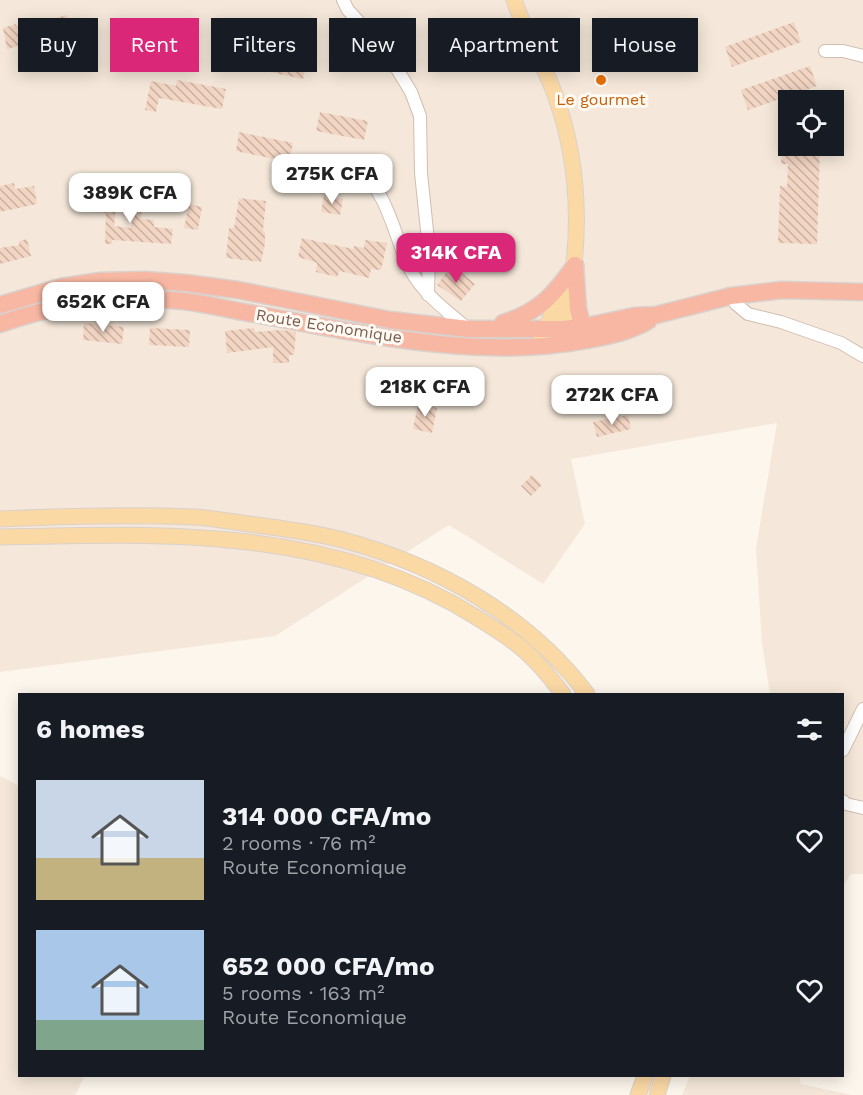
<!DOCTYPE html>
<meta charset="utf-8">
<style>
body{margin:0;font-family:"Work Sans",sans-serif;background:#20242c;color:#f1f3f6;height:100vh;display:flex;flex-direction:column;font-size:22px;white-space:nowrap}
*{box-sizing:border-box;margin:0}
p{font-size:20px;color:#9ea1a6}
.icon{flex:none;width:33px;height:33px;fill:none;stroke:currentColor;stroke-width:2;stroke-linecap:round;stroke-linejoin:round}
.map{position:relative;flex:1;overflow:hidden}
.details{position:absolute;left:18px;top:693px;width:826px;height:384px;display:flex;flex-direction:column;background:#171b24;border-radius:0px;box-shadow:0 3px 15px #0003}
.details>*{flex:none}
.top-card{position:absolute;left:18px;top:18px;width:828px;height:54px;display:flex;gap:12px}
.tools{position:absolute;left:778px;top:90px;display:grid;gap:12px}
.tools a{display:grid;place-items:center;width:66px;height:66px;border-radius:0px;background:#171b24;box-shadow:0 3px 15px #0003;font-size:30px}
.price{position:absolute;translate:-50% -51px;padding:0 14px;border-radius:12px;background:#fff;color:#222;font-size:20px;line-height:39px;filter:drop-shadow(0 2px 3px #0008)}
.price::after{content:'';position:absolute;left:50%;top:36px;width:18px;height:14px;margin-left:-9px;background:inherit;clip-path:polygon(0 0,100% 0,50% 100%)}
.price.active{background:#db2777;color:#fff}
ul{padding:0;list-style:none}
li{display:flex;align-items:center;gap:18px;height:150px;padding:0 18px}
li span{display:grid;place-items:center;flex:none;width:168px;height:120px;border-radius:0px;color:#555}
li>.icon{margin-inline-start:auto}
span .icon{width:72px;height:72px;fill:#fffc;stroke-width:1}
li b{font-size:26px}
h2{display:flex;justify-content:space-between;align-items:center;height:72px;padding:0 18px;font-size:26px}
.pill{padding:0 21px;border-radius:0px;background:#171b24;box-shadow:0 3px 15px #0003;font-size:21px;line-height:54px}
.pill.active{background:#db2777;color:#fff}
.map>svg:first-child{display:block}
.residential{fill:#f5e8da;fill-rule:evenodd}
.building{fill:url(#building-back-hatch)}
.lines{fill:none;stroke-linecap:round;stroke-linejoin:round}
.minor-casing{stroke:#d1beb0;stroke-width:14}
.major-casing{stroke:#dad1cd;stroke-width:17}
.highway-casing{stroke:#dad1cd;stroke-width:19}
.minor{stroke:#fff;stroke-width:12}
.major{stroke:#fbd9a5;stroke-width:15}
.highway{stroke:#f7b7a3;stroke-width:16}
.food-dot{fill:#e8710a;stroke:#fffaf3;stroke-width:2}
.labels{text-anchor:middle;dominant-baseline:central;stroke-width:6;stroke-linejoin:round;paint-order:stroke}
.food-label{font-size:16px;fill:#c56008;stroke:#fffaf3}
.street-label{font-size:16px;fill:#7a5c4d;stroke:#fffaf3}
</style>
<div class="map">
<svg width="863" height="1095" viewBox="0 0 863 1095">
<defs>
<pattern id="building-back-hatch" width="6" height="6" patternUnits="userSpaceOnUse" patternTransform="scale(1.5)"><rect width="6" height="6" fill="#f3d5c3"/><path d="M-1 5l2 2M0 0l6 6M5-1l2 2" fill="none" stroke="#cab0a1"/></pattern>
</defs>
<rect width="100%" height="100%" fill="#fdf6ec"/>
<g class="residential">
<path d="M0,0H863V874H851L843,886V694H770L762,643L756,548L777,423L571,459L585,524L543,584L449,525L275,636L0,672ZM789,100H834V146H789Z"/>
<polygon points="0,776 19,786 20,1076 85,1076 75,1095 0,1095"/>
<polygon points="690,1076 799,1076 801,1084 852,1095 682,1095"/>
</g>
<g class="building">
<polygon points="67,15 71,32 47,38 44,21"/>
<polygon points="794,22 801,42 732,67 725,47"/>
<polygon points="16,24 17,27 27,25 30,43 7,49 3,28"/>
<polygon points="260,50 307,60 303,79 256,69"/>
<polygon points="810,66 817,86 748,110 741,90"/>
<polygon points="177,80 226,89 222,109 159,98 156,112 145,110 151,81 176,86"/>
<polygon points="320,112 368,121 364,140 316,131"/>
<polygon points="239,132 293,143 289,162 236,151"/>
<polygon points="782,146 820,146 817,244 778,243 780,186 787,187 788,164 781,164"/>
<polygon points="14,183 15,189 34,186 37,204 0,212 0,186"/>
<polygon points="99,193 117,195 114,226 131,228 135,200 142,201 141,219 154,220 154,227 173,229 171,244 112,240 112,244 105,244 106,213 91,212 91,201 98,201"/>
<polygon points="324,195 343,199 340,215 321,212"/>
<polygon points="239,198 266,201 263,231 265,232 265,244 261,262 226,258 229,228 234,228"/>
<polygon points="189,204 202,207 198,230 184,228"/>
<polygon points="302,238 353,249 354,246 364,248 365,240 387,243 381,270 371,269 369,278 340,271 337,277 316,272 317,263 298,257"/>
<polygon points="27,239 31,256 0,264 0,248 19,245 19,241"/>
<polygon points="452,265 475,284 461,301 437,285"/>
<polygon points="84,323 124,327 122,344 83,340"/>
<polygon points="150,328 190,330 189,347 149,345"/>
<polygon points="254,328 255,332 281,330 296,332 294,355 289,355 289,363 273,363 273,347 227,353 225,331"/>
<polygon points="418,404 437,408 432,433 413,429"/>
<polygon points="628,415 631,429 597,437 593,422"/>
<polygon points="532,475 542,485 531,496 521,486"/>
</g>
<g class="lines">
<defs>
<g id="minor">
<polyline points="343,0 348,10 388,54 411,92 420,116 421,173 429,250 428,295"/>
<polyline points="825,51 843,51 863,56"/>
<path d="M310,163C326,164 344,164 359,172C386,186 397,244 410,269C423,294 447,311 468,329"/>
<polyline points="731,296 736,304 748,314 781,322 841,343 863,356"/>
<polyline points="843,750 863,709"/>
<polyline points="843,801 846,804 863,808"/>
</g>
<g id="major">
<path d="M514,0C525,32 542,61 554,92C584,172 582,260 559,340"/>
<polyline points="541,339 565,284"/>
<path d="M0,519C65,516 130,514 195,517C213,518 231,522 249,524C280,528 312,532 343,540C437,565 528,616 587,694"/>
<path d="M0,537C163,533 333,527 476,617C497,630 520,644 537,663C547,673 555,684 563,694"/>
<polyline points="638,1095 645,1076"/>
<polyline points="657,1095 663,1076"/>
</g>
<g id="highway">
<polyline points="575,265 578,309 583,327"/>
<polyline points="0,305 61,287 100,281 145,280 186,283 238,290 390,320 469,329 562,329 583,327 634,316 656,315 731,296 782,290 863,292"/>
<path d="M503,323C539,312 554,295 575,265"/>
<path d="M0,324C59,303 121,295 183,301C207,304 231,310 255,314C360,333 481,361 587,340C607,336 630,332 648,321"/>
</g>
</defs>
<use href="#minor" class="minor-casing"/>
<use href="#major" class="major-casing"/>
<use href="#highway" class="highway-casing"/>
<use href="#minor" class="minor"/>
<use href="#major" class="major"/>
<use href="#highway" class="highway"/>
</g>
<circle class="food-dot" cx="601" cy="80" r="6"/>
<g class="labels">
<g class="food-label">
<text x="601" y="99">Le gourmet</text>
</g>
<g class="street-label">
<text transform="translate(329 326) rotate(9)">Route Economique</text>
</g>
</g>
</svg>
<div class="tools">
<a><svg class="icon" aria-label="locate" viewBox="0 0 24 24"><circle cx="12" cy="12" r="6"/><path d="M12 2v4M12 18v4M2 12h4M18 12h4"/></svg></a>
</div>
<b class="price" style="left:332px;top:205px">275K CFA</b>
<b class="price" style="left:130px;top:224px">389K CFA</b>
<b class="price active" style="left:456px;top:284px">314K CFA</b>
<b class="price" style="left:103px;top:333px">652K CFA</b>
<b class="price" style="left:425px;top:418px">218K CFA</b>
<b class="price" style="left:612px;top:426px">272K CFA</b>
<div class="top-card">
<a class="pill">Buy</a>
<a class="pill active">Rent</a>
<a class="pill">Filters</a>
<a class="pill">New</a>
<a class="pill">Apartment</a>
<a class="pill">House</a>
</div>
<section class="details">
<h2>6 homes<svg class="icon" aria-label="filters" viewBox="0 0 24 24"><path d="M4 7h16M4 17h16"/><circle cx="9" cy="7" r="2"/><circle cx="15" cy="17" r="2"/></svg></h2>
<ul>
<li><span style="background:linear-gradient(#c9d6e8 65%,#c2b280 0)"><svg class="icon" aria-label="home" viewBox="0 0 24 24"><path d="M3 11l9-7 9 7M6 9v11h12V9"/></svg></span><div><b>314 000 CFA/mo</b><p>2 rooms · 76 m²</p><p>Route Economique</p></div><svg class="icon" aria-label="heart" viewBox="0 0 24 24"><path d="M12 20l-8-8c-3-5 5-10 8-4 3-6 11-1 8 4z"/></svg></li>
<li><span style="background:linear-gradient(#a9c7e8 75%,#7fa58c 0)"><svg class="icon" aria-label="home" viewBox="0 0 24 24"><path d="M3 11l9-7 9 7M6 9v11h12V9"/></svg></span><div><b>652 000 CFA/mo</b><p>5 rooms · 163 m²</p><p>Route Economique</p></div><svg class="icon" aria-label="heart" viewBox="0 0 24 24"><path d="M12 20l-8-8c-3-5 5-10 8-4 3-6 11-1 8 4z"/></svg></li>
</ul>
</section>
</div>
